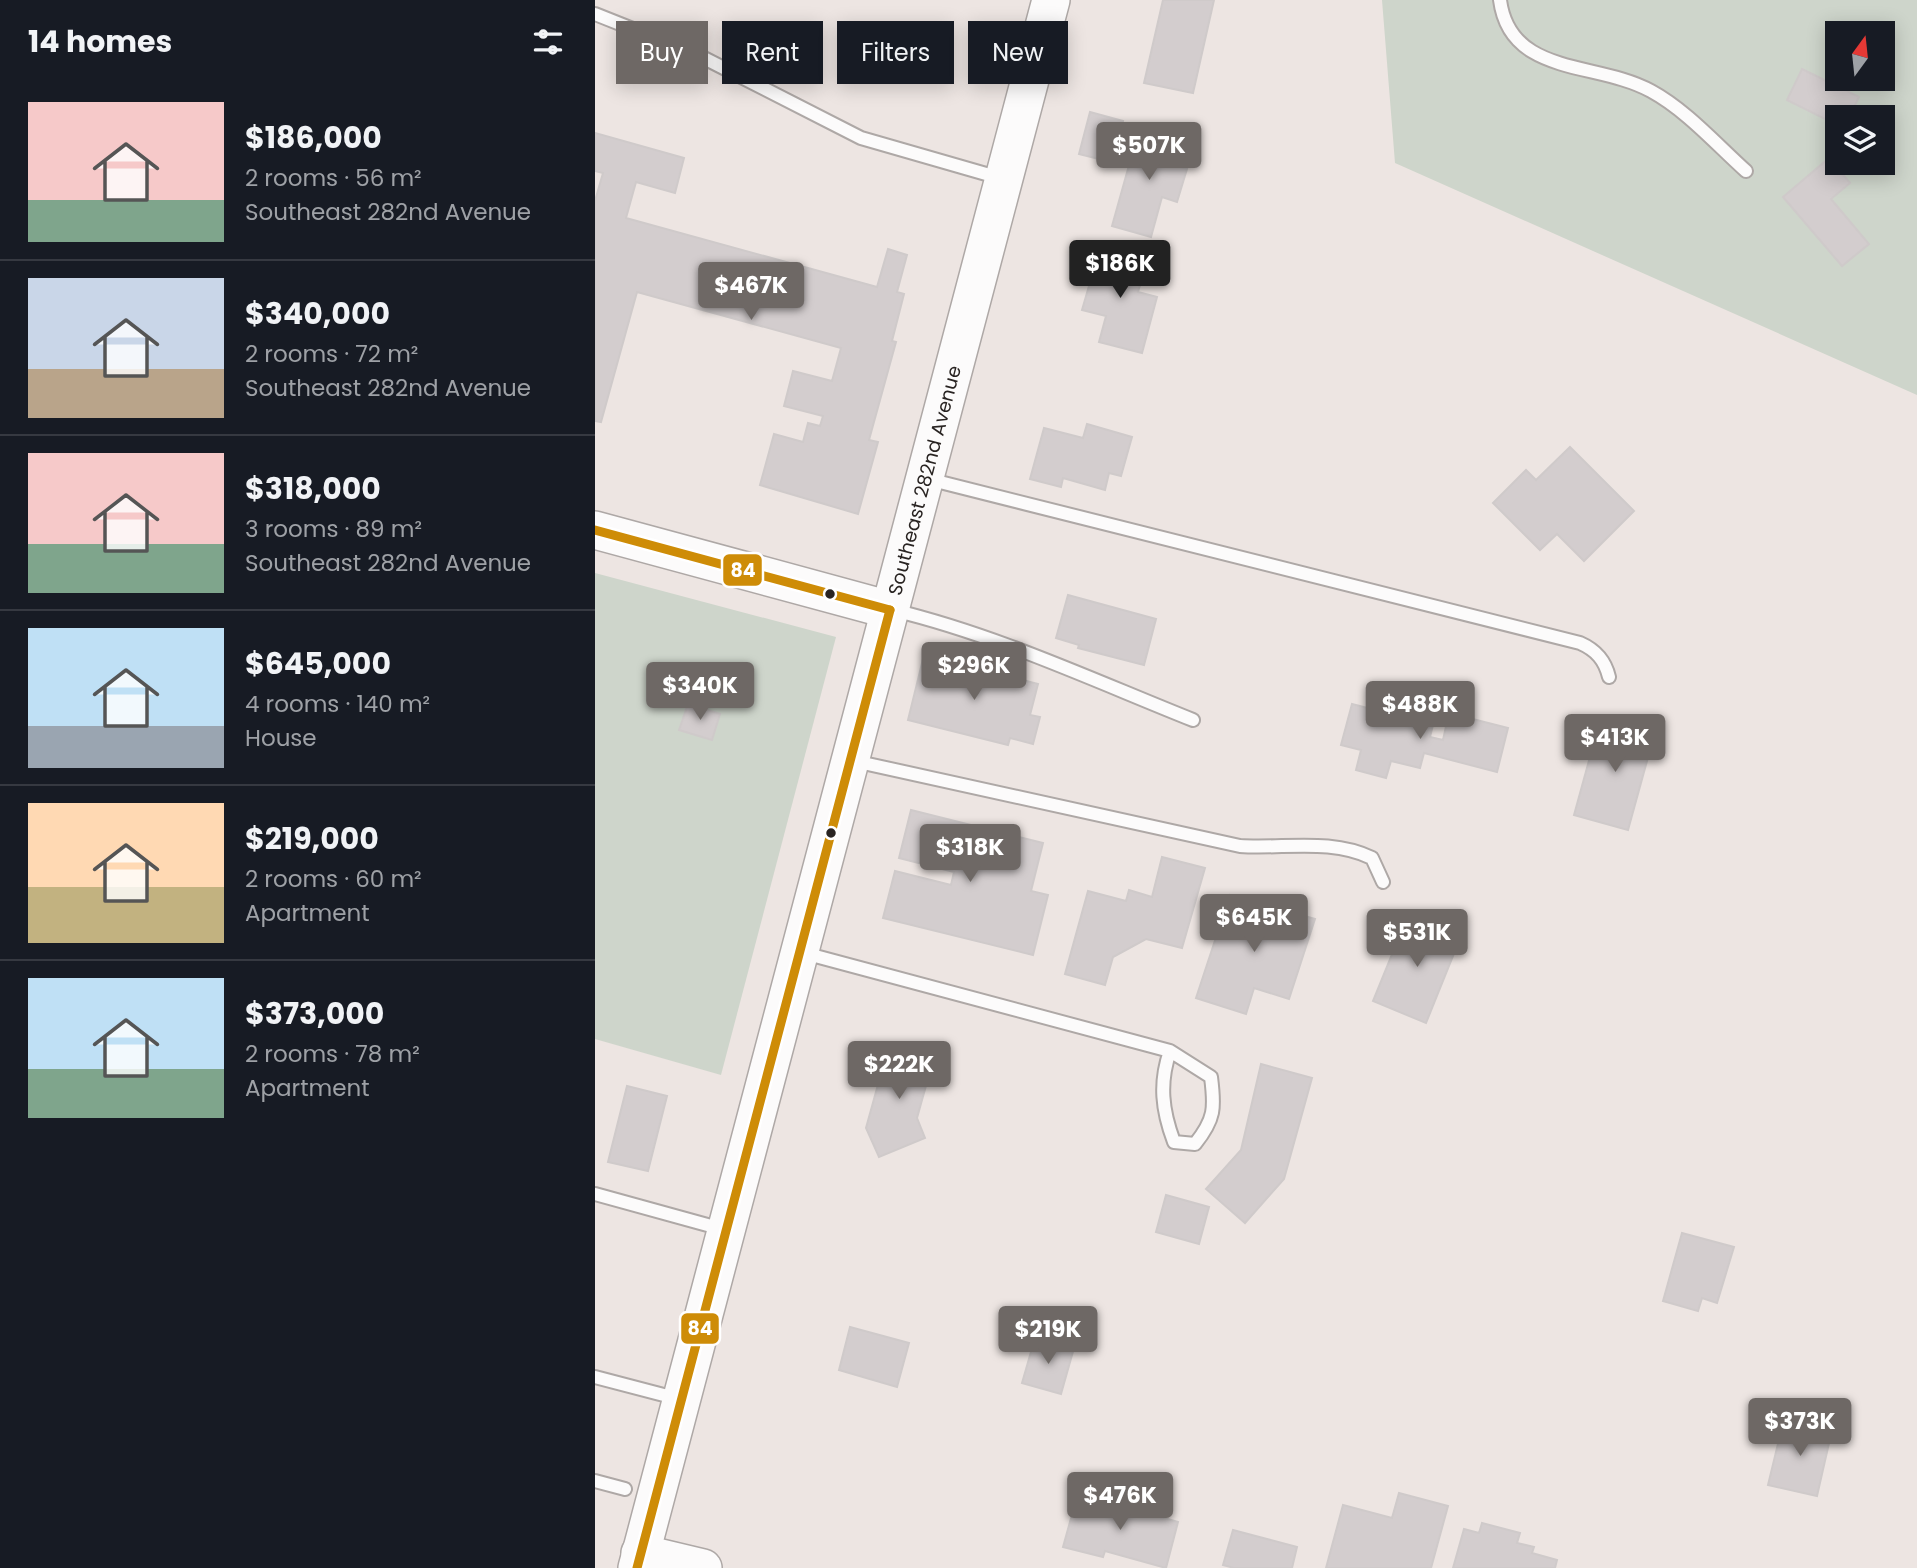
<!DOCTYPE html>
<meta charset="utf-8">
<style>
body{margin:0;font-family:Poppins,sans-serif;background:#242831;color:#f1f3f6;height:100vh;display:flex;flex-direction:column;font-size:26px;white-space:nowrap}
*{box-sizing:border-box;margin:0}
p{font-size:23px;color:#9ea1a6}
.icon{flex:none;width:38px;height:38px;fill:none;stroke:currentColor;stroke-width:2;stroke-linecap:round;stroke-linejoin:round}
.map{position:relative;flex:1;overflow:hidden}
.panel{display:flex;flex-direction:column;background:#171b24;width:595px}
.panel>*{flex:none}
.guide{position:absolute;left:21px;top:21px;width:665px;height:63px;display:flex;gap:14px}
.needle{width:46px;rotate:15deg}
.tools{position:absolute;left:1230px;top:21px;display:grid;gap:14px}
.tools a{display:grid;place-items:center;width:70px;height:70px;border-radius:0px;background:#171b24;box-shadow:0 4px 18px #0003;font-size:35px}
.price{position:absolute;translate:-50% -60px;padding:0 16px;border-radius:7px;background:#6e6865;color:#fff;font-size:23px;line-height:46px;filter:drop-shadow(0 2px 4px #0008)}
.price::after{content:'';position:absolute;left:50%;top:42px;width:21px;height:16px;margin-left:-10px;background:inherit;clip-path:polygon(0 0,100% 0,50% 100%)}
.price.selected{background:#222;color:#fff}
ul{padding:0;list-style:none}
li{display:flex;align-items:center;gap:21px;height:175px;padding:0 28px}
li+li{border-top:2px solid #363941}
li span{display:grid;place-items:center;flex:none;width:196px;height:140px;border-radius:0px;color:#555}
li>.icon{margin-inline-start:auto}
span .icon{width:84px;height:84px;fill:#fffc;stroke-width:1}
li b{font-size:30px}
h2{display:flex;justify-content:space-between;align-items:center;height:84px;padding:0 28px;font-size:30px}
.pill{padding:0 24px;border-radius:0px;background:#171b24;box-shadow:0 4px 18px #0003;font-size:24px;line-height:63px}
.pill.selected{background:#6e6865;color:#fff}
main{display:flex;flex:1;min-height:0}
.map>svg:first-child{display:block}
.green{fill:#ced5cb;fill-rule:evenodd}
.building{fill:#d3cdce;stroke:#cfcaca;stroke-width:2}
.lines{fill:none;stroke-linecap:round;stroke-linejoin:round}
.service-casing{stroke:#aea8a6;stroke-width:16}
.secondary-casing{stroke:#aea8a6;stroke-width:40}
.service{stroke:#fcfbfb;stroke-width:12}
.secondary{stroke:#fcfbfb;stroke-width:37}
.bus-1-casing{stroke:#fff;stroke-width:14}
.bus-1{stroke:#ce8c07;stroke-width:9}
.bus-dot{fill:#292422;stroke:#fff;stroke-width:2.5}
.labels{text-anchor:middle;dominant-baseline:central;stroke-width:7;stroke-linejoin:round;paint-order:stroke}
.street-label{font-size:19px;fill:#292422;stroke:#fff}
.line-badge{stroke:#fff;stroke-width:2.5}
.badge-label{font-size:19px;text-anchor:middle;font-weight:bold;fill:#fff}
</style>
<main>
<section class="panel">
<h2>14 homes<svg class="icon" aria-label="filters" viewBox="0 0 24 24"><path d="M4 7h16M4 17h16"/><circle cx="9" cy="7" r="2"/><circle cx="15" cy="17" r="2"/></svg></h2>
<ul>
<li><span style="background:linear-gradient(#f6c9c9 70%,#7fa58c 0)"><svg class="icon" aria-label="home" viewBox="0 0 24 24"><path d="M3 11l9-7 9 7M6 9v11h12V9"/></svg></span><div><b>$186,000</b><p>2 rooms · 56 m²</p><p>Southeast 282nd Avenue</p></div></li>
<li><span style="background:linear-gradient(#c9d6e8 65%,#b9a48a 0)"><svg class="icon" aria-label="home" viewBox="0 0 24 24"><path d="M3 11l9-7 9 7M6 9v11h12V9"/></svg></span><div><b>$340,000</b><p>2 rooms · 72 m²</p><p>Southeast 282nd Avenue</p></div></li>
<li><span style="background:linear-gradient(#f6c9c9 65%,#7fa58c 0)"><svg class="icon" aria-label="home" viewBox="0 0 24 24"><path d="M3 11l9-7 9 7M6 9v11h12V9"/></svg></span><div><b>$318,000</b><p>3 rooms · 89 m²</p><p>Southeast 282nd Avenue</p></div></li>
<li><span style="background:linear-gradient(#bfe0f5 70%,#9aa5b1 0)"><svg class="icon" aria-label="home" viewBox="0 0 24 24"><path d="M3 11l9-7 9 7M6 9v11h12V9"/></svg></span><div><b>$645,000</b><p>4 rooms · 140 m²</p><p>House</p></div></li>
<li><span style="background:linear-gradient(#ffd9b3 60%,#c2b280 0)"><svg class="icon" aria-label="home" viewBox="0 0 24 24"><path d="M3 11l9-7 9 7M6 9v11h12V9"/></svg></span><div><b>$219,000</b><p>2 rooms · 60 m²</p><p>Apartment</p></div></li>
<li><span style="background:linear-gradient(#bfe0f5 65%,#7fa58c 0)"><svg class="icon" aria-label="home" viewBox="0 0 24 24"><path d="M3 11l9-7 9 7M6 9v11h12V9"/></svg></span><div><b>$373,000</b><p>2 rooms · 78 m²</p><p>Apartment</p></div></li>
</ul>
</section>
<div class="map">
<svg width="1322" height="1568" viewBox="0 0 1322 1568">
<rect width="100%" height="100%" fill="#ede5e2"/>
<g class="green">
<path d="M787,0H1322V395L800,163ZM1242,33H1288V79H1242ZM1242,117H1288V163H1242Z"/>
<polygon points="0,573 241,637 126,1075 0,1039"/>
</g>
<g class="building">
<polygon points="568,0 619,0 598,93 549,83"/>
<polygon points="1207,69 1264,97 1254,117 1242,117 1242,125 1192,100"/>
<polygon points="495,112 528,121 516,162 484,154"/>
<polygon points="545,126 583,137 576,164 592,169 582,202 567,197 556,237 517,226"/>
<polygon points="0,133 89,158 80,193 41,182 31,218 282,287 293,249 312,255 302,292 309,294 297,341 301,342 274,440 283,442 263,514 165,485 179,434 208,442 213,423 225,426 228,416 189,406 198,371 237,381 246,348 42,292 6,422 0,421 0,201 8,173 0,171"/>
<polygon points="1234,158 1255,183 1236,199 1274,244 1247,266 1188,197"/>
<polygon points="505,248 552,261 543,292 562,297 547,353 504,342 511,316 487,310"/>
<polygon points="492,424 537,437 526,476 514,473 510,490 468,478 466,487 435,479 449,428 488,438"/>
<polygon points="975,447 1039,511 989,561 962,534 945,550 898,503 931,470 941,480"/>
<polygon points="473,595 561,619 549,665 483,648 484,645 461,638"/>
<polygon points="329,655 443,684 435,715 445,717 438,744 415,738 413,745 313,720"/>
<polygon points="93,704 125,714 117,740 84,730"/>
<polygon points="757,704 838,725 835,737 848,740 854,713 913,728 902,772 829,753 825,768 796,761 791,778 761,770 766,750 746,745"/>
<polygon points="1006,717 1060,732 1033,830 979,815"/>
<polygon points="316,810 448,843 436,891 453,895 438,955 288,918 300,871 356,885 359,872 304,858"/>
<polygon points="567,857 610,868 587,948 551,939 518,957 510,985 470,974 493,891 531,901 534,890 557,897"/>
<polygon points="635,895 720,919 694,999 659,988 651,1014 601,998"/>
<polygon points="813,915 866,936 831,1023 778,1001"/>
<polygon points="294,1045 339,1057 322,1118 330,1138 284,1157 271,1128"/>
<polygon points="666,1064 717,1078 689,1179 650,1223 611,1189 646,1150"/>
<polygon points="32,1086 72,1096 53,1171 13,1162"/>
<polygon points="571,1195 614,1207 604,1244 561,1232"/>
<polygon points="1087,1233 1139,1247 1122,1303 1107,1298 1103,1311 1068,1301"/>
<polygon points="255,1327 314,1343 302,1387 244,1370"/>
<polygon points="440,1338 479,1348 466,1394 427,1383"/>
<polygon points="1189,1419 1237,1430 1222,1496 1173,1485"/>
<polygon points="483,1493 583,1522 571,1568 510,1551 508,1557 468,1547"/>
<polygon points="804,1493 853,1506 836,1568 731,1568 748,1505 797,1518"/>
<polygon points="887,1523 925,1533 922,1543 939,1547 937,1553 962,1560 960,1568 858,1568 869,1529 884,1533"/>
<polygon points="638,1530 702,1547 697,1568 639,1568 628,1565"/>
</g>
<g class="lines">
<defs>
<g id="service">
<path d="M905,0C915,77 1002,61 1056,91C1091,110 1121,144 1151,171"/>
<polyline points="0,14 103,55 266,138 405,178"/>
<path d="M333,479L985,643C1001,650 1010,660 1014,677"/>
<path d="M298,610C402,635 500,681 598,720"/>
<path d="M259,761L645,846C689,849 736,838 777,858L788,882"/>
<path d="M209,953L575,1051L616,1077C620,1108 620,1119 600,1144L579,1142C567,1110 564,1083 575,1051"/>
<polyline points="0,1194 127,1229"/>
<polyline points="0,1377 84,1399"/>
<polyline points="0,1481 30,1489"/>
</g>
<g id="secondary">
<polyline points="0,530 295,610"/>
<polyline points="45,1553 108,1568"/>
<path id="s1" d="M42,1568L456,0"/>
</g>
</defs>
<use href="#service" class="service-casing"/>
<use href="#secondary" class="secondary-casing"/>
<use href="#service" class="service"/>
<use href="#secondary" class="secondary"/>
<defs>
<g id="bus-1">
<polyline points="0,530 295,610"/>
<polyline points="42,1568 295,610"/>
</g>
</defs>
<use href="#bus-1" class="bus-1-casing"/>
<use href="#bus-1" class="bus-1"/>
</g>
<g class="bus-dot">
<circle cx="235" cy="594" r="6"/>
<circle cx="236" cy="833" r="6"/>
</g>
<g class="labels">
<g class="street-label">
<text stroke="none"><textPath href="#s1" startOffset="1125">Southeast 282nd Avenue</textPath></text>
</g>
</g>
<g class="line-badge">
<rect x="127" y="553" width="41" height="34" rx="7" fill="#ce8c07"/>
<rect x="85" y="1312" width="40" height="33" rx="7" fill="#ce8c07"/>
</g>
<g class="badge-label">
<text x="148" y="577">84</text>
<text x="105" y="1335">84</text>
</g>
</svg>
<div class="tools">
<a><svg class="needle" viewBox="-14 -14 28 28"><path d="M0-13l5 13h-10z" fill="#e53935"/><path d="M0 13l5-13h-10z" fill="#9ea1a6"/></svg></a>
<a><svg class="icon" aria-label="layers" viewBox="0 0 24 24"><path d="M12 4l9 5-9 5-9-5zM3 14l9 5 9-5"/></svg></a>
</div>
<b class="price" style="left:554px;top:182px">$507K</b>
<b class="price selected" style="left:525px;top:300px">$186K</b>
<b class="price" style="left:156px;top:322px">$467K</b>
<b class="price" style="left:379px;top:702px">$296K</b>
<b class="price" style="left:105px;top:722px">$340K</b>
<b class="price" style="left:825px;top:741px">$488K</b>
<b class="price" style="left:1020px;top:774px">$413K</b>
<b class="price" style="left:375px;top:884px">$318K</b>
<b class="price" style="left:659px;top:954px">$645K</b>
<b class="price" style="left:822px;top:969px">$531K</b>
<b class="price" style="left:304px;top:1101px">$222K</b>
<b class="price" style="left:453px;top:1366px">$219K</b>
<b class="price" style="left:1205px;top:1458px">$373K</b>
<b class="price" style="left:525px;top:1532px">$476K</b>
<div class="guide">
<a class="pill selected">Buy</a>
<a class="pill">Rent</a>
<a class="pill">Filters</a>
<a class="pill">New</a>
</div>
</div>
</main>
